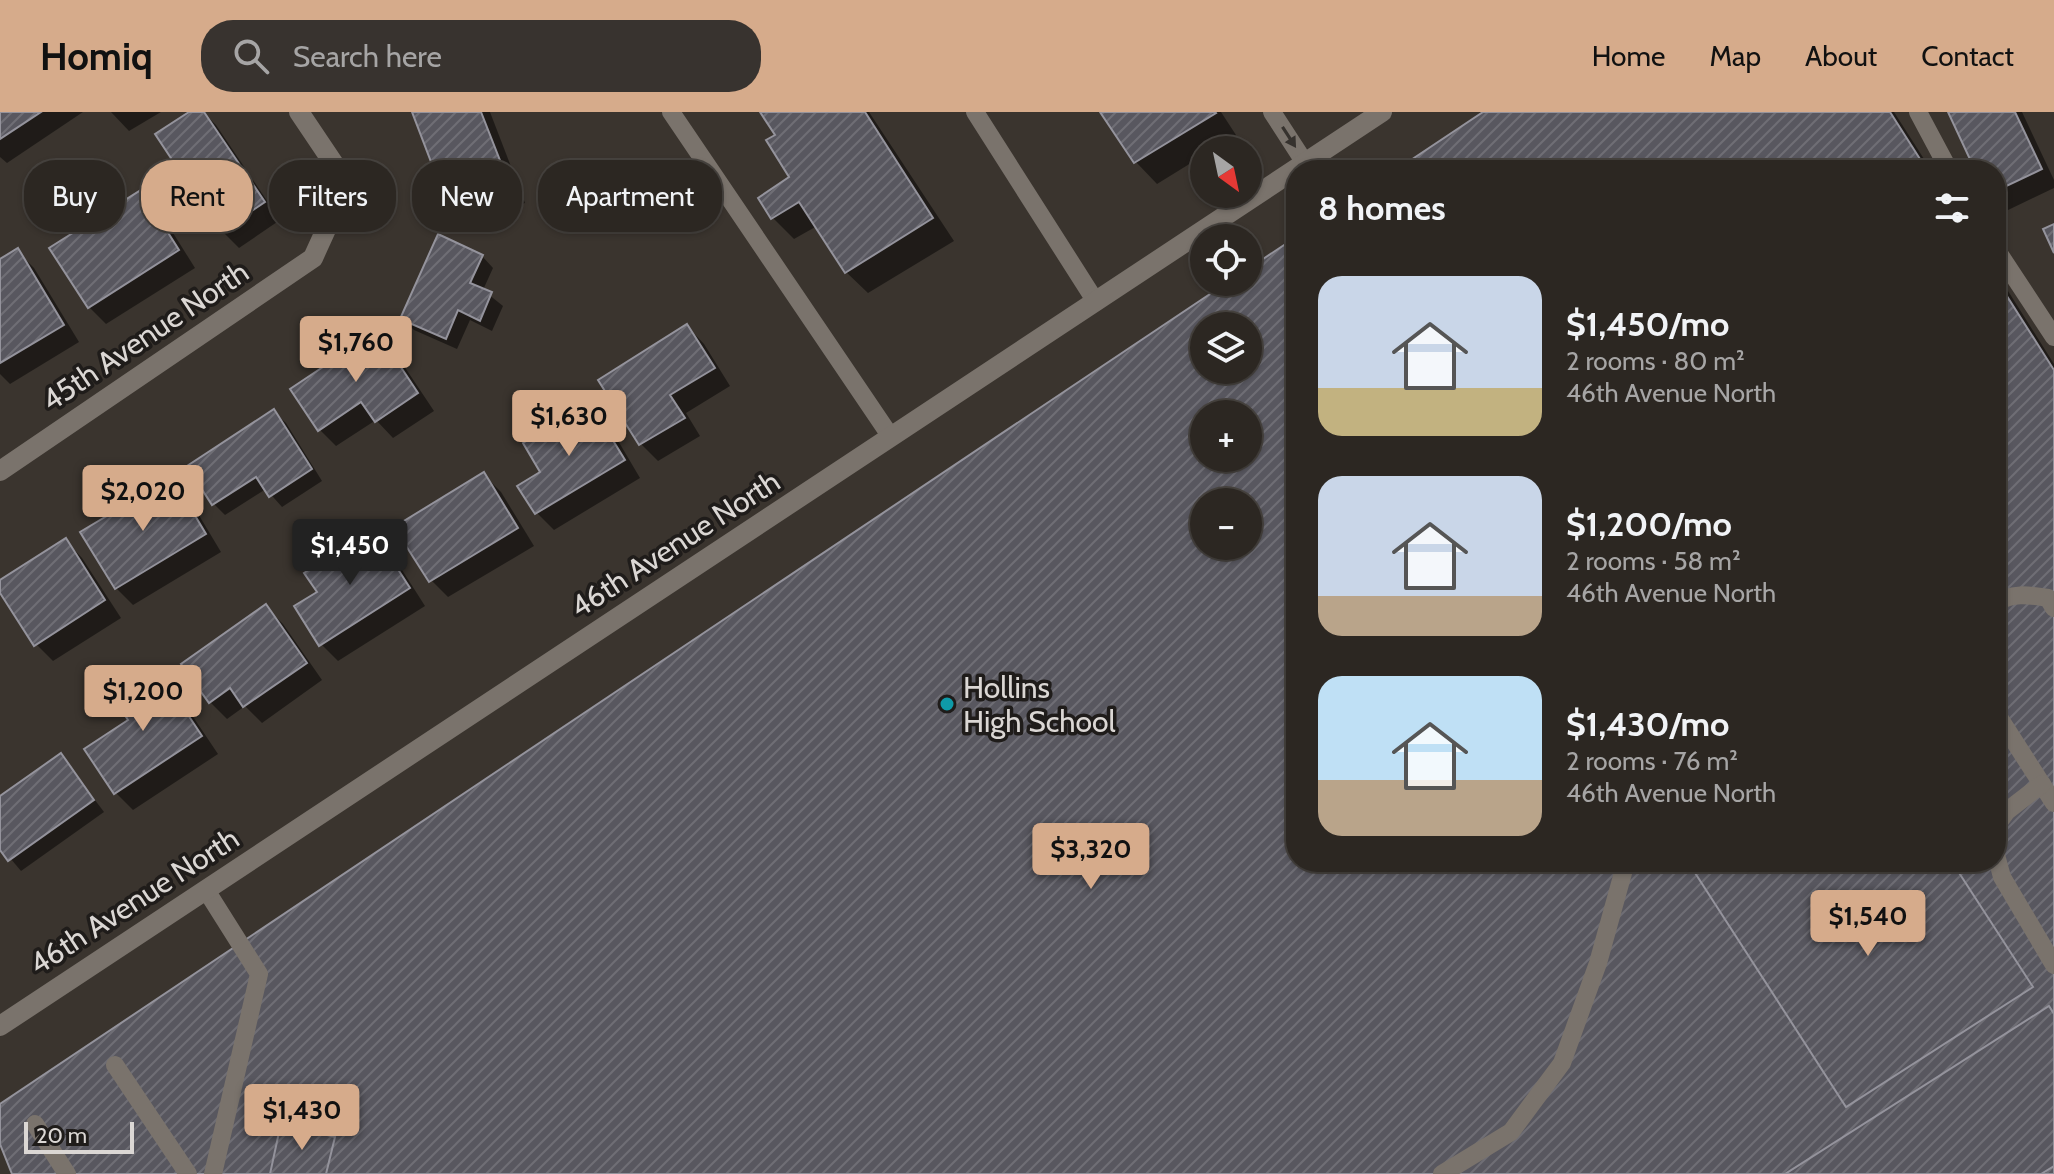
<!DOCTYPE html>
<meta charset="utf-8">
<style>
body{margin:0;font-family:Cabin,sans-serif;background:#38332f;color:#f1f3f6;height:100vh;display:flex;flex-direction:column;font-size:30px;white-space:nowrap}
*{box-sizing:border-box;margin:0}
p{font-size:26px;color:#a6a5a5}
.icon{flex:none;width:44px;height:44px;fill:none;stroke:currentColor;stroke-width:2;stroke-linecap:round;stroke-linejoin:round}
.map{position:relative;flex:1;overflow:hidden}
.drawer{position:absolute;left:1286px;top:48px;width:720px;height:712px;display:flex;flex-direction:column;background:#2c2722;border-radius:32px;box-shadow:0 2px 6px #0004,0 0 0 2px #484440}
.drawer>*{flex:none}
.hud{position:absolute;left:24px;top:48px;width:760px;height:72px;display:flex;gap:16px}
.needle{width:52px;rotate:147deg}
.controls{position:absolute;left:1190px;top:24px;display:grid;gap:16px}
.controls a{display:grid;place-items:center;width:72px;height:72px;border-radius:50%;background:#2c2722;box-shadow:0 2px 6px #0004,0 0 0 2px #484440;font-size:40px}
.scale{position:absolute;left:24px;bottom:20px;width:110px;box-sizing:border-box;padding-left:8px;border:4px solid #dbd7d4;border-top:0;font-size:22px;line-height:28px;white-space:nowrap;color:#dbd7d4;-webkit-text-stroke:6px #1f1c1a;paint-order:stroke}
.price{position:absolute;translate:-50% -68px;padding:0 18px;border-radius:8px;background:#d6ab8b;color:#111;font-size:26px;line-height:52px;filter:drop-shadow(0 2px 4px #0008)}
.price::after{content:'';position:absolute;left:50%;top:48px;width:24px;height:18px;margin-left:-12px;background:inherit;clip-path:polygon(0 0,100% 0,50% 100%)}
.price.selected{background:#222;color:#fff}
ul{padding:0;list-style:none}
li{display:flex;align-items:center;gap:24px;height:200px;padding:0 32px}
li span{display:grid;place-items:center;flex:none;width:224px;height:160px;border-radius:24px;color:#555}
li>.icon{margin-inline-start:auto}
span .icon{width:96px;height:96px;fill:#fffc;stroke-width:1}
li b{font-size:34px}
h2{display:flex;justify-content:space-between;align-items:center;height:96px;padding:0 32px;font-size:34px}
.chip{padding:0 28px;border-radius:32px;background:#2c2722;box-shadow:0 2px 6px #0004,0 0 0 2px #484440;font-size:28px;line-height:72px}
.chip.selected{background:#d6ab8b;color:#111}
header{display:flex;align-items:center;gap:48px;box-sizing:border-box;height:112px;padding:0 40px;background:#d6ab8b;color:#111}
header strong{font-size:38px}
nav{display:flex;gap:44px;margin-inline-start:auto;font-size:28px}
.search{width:560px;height:72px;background:#38332f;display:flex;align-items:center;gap:20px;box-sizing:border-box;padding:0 28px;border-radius:32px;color:#a6a5a5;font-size:30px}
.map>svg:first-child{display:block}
.shadow{fill:#0007;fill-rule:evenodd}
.building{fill:url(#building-hatch);stroke:#94939c;stroke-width:2;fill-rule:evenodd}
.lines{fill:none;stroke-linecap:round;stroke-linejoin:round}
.service{stroke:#7a736c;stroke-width:18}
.minor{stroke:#7a736c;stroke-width:20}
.tertiary{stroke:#7a736c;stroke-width:20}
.oneway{fill:#36322e}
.culture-dot{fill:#0f9aa8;stroke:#1f1c1a;stroke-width:3}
.labels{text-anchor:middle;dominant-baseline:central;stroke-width:7;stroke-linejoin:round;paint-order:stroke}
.street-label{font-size:30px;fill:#dbd7d4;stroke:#1f1c1a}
.poi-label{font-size:30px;fill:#dbd7d4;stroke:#1f1c1a;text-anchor:start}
</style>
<header>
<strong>Homiq</strong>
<div class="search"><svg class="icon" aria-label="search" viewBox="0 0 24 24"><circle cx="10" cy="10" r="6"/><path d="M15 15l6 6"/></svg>Search here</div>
<nav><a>Home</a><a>Map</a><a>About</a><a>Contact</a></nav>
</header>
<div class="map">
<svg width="2054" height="1062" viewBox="0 0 2054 1062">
<defs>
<pattern id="building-hatch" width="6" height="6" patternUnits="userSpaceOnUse" patternTransform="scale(2)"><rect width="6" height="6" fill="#58575f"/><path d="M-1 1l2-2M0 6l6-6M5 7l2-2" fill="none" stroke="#6f6e75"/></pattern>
</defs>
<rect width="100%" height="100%" fill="#3a342e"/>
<g class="shadow">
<polygon points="0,0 83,0 7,51 0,45"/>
<polygon points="111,0 161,0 129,19"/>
<polygon points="193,0 203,0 216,13 280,108 239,136 222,119"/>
<polygon points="414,0 490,0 525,91 468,113 451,96"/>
<polygon points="762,0 869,0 954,129 868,181 846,160 817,114 794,127 772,105 792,66 777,23"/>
<polygon points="1102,0 1221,0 1236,23 1212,38 1204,38 1204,43 1157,72 1136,50"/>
<polygon points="1486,0 1894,0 1931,58 1399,58"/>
<polygon points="1950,0 2022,0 2054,68 2054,76 2006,99 1996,90 1996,58 1977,58"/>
<polygon points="141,80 158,97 195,156 106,212 89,195"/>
<path d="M1296,127V750H1996V160L2054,252V1062H14L0,1025V994L1232,170H1248V159ZM1204,214H1248V258H1204ZM1204,302H1248V346H1204ZM1204,390H1248V434H1204Z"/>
<polygon points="17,139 34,156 79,230 10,272 0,262 0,149"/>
<polygon points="482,144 493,156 483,178 503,194 492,219 470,208 457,237 414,218 403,207"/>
<polygon points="687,214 704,232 730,274 686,301 700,324 658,349 641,332 601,269"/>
<polygon points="377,222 394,239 434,299 393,326 376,308 336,334 319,317"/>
<polygon points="590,293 607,310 640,366 554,418 537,401 520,374 543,361"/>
<polygon points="274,300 286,311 322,369 282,395 266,377 225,403 214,392"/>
<polygon points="484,363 501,380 534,434 448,485 431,468"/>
<polygon points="171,368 188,385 221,440 133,493 116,476"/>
<polygon points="371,419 388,436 425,494 338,549 321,532 320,481"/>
<polygon points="65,428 82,446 121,506 53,549 36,532 0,478 0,470"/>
<polygon points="266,495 283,512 322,568 262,611 245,594 227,607 210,590"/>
<polygon points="156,558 173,575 218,642 133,698 116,681 87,638 130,608"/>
<polygon points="61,643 104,700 21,759 0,734 0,686"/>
</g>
<g class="building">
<polygon points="0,0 41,0 0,27"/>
<polygon points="189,0 204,0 265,90 220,120 155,22"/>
<polygon points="412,0 481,0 510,74 449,97"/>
<polygon points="760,0 865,0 933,106 845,161 799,90 771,107 758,86 789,65 766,28 775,23"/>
<polygon points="1100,0 1215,0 1216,1 1134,51"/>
<polygon points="1483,0 1890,0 1927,58 1396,58"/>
<polygon points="1948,0 2015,0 2042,57 1996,79 1996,58 1975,58"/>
<polygon points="141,78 179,138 88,196 49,136"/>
<polygon points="2054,112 2054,141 2043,117"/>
<polygon points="438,122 483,143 470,171 492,180 480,209 458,198 446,227 400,207"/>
<path d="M1296,125V750H1996V167L2054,258V1062H12L0,1032V992L1228,170H1248V157ZM1204,214H1248V258H1204ZM1204,302H1248V346H1204ZM1204,390H1248V434H1204Z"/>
<polygon points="18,136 64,213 0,251 0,147"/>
<polygon points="687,212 715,256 670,283 685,306 639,333 598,268"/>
<polygon points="377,219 418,281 375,310 361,290 318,319 290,277"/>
<polygon points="590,291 625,348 535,402 517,374 540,360 523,331"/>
<polygon points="274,297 312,357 269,385 256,365 212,393 187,354"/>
<polygon points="484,360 518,416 429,470 394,415"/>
<polygon points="172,365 206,422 115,477 80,420"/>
<polygon points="372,417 410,476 319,534 294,494 317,480 304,461"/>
<polygon points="66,426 105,488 34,534 0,481 0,468"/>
<polygon points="266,492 307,551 243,595 230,576 209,591 181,552"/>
<polygon points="157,556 202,624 114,682 84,637 128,608 113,585"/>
<polygon points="61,641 94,688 8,749 0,738 0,684"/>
<polygon points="1688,750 1952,750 2033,875 1846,995"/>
<polygon points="2049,894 2054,902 2054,1054 2041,1062 1785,1062"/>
<polygon points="281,1011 335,1025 326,1062 270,1062"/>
</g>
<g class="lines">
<g class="service">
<polyline points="671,0 891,325"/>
<polyline points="975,0 1096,190"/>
<polyline points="1272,0 1305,51"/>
<polyline points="1918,0 1949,58"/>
<polyline points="1996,137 2054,225"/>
<path d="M1996,492C2010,480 2030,483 2048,486L2054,496"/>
<polyline points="1996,601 2054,691"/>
<polyline points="1996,714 2007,699 2042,672"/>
<polyline points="1996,743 2002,765 2054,853"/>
<polyline points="206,778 259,862 213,1062"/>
<polyline points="115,953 188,1062"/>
<polyline points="35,1012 67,1062"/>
<polyline points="1442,1062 1511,1020 1562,951 1598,851 1626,750"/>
</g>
<polyline class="minor" points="0,359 313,146 338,91 334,52 299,0"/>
<polyline class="tertiary" points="0,914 1382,0"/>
</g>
<defs><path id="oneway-solid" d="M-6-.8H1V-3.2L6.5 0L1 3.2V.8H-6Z" transform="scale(2)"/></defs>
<use class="oneway" href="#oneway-solid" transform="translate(1289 25) rotate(57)"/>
<circle class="culture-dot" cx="947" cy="592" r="8"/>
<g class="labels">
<g class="street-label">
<text transform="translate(145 224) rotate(-34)">45th Avenue North</text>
<text transform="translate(675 432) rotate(-33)">46th Avenue North</text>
<text transform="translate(134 789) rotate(-33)">46th Avenue North</text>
</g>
<g class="poi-label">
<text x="963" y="575">Hollins<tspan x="963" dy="34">High School</tspan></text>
</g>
</g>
</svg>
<div class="controls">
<a><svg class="needle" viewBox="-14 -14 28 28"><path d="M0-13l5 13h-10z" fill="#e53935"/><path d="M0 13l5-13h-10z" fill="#a6a5a5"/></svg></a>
<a><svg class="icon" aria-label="locate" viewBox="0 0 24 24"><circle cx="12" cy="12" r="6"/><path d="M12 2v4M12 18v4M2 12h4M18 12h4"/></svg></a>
<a><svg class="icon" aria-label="layers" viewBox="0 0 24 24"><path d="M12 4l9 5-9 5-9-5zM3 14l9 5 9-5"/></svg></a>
<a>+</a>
<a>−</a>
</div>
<div class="scale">20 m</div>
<b class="price" style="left:356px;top:272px">$1,760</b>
<b class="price" style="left:569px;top:346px">$1,630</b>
<b class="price" style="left:143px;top:421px">$2,020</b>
<b class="price selected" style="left:350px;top:475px">$1,450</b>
<b class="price" style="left:143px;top:621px">$1,200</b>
<b class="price" style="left:1091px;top:779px">$3,320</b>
<b class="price" style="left:1868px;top:846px">$1,540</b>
<b class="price" style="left:302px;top:1040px">$1,430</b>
<div class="hud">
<a class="chip">Buy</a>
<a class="chip selected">Rent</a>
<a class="chip">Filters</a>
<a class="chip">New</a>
<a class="chip">Apartment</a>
</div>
<section class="drawer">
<h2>8 homes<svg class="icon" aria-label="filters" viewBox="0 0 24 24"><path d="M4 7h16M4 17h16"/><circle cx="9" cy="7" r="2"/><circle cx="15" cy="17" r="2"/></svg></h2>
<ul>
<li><span style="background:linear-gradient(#c9d6e8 70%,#c2b280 0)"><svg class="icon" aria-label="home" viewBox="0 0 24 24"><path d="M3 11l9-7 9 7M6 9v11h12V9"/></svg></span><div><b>$1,450/mo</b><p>2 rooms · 80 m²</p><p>46th Avenue North</p></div></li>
<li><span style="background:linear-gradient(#c9d6e8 75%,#b9a48a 0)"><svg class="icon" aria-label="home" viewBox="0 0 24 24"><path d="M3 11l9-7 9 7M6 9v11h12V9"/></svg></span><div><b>$1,200/mo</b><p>2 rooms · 58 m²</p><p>46th Avenue North</p></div></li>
<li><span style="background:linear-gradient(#bfe0f5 65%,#b9a48a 0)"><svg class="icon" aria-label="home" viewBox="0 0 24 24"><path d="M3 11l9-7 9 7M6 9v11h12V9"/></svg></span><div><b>$1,430/mo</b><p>2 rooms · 76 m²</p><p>46th Avenue North</p></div></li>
</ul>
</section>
</div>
